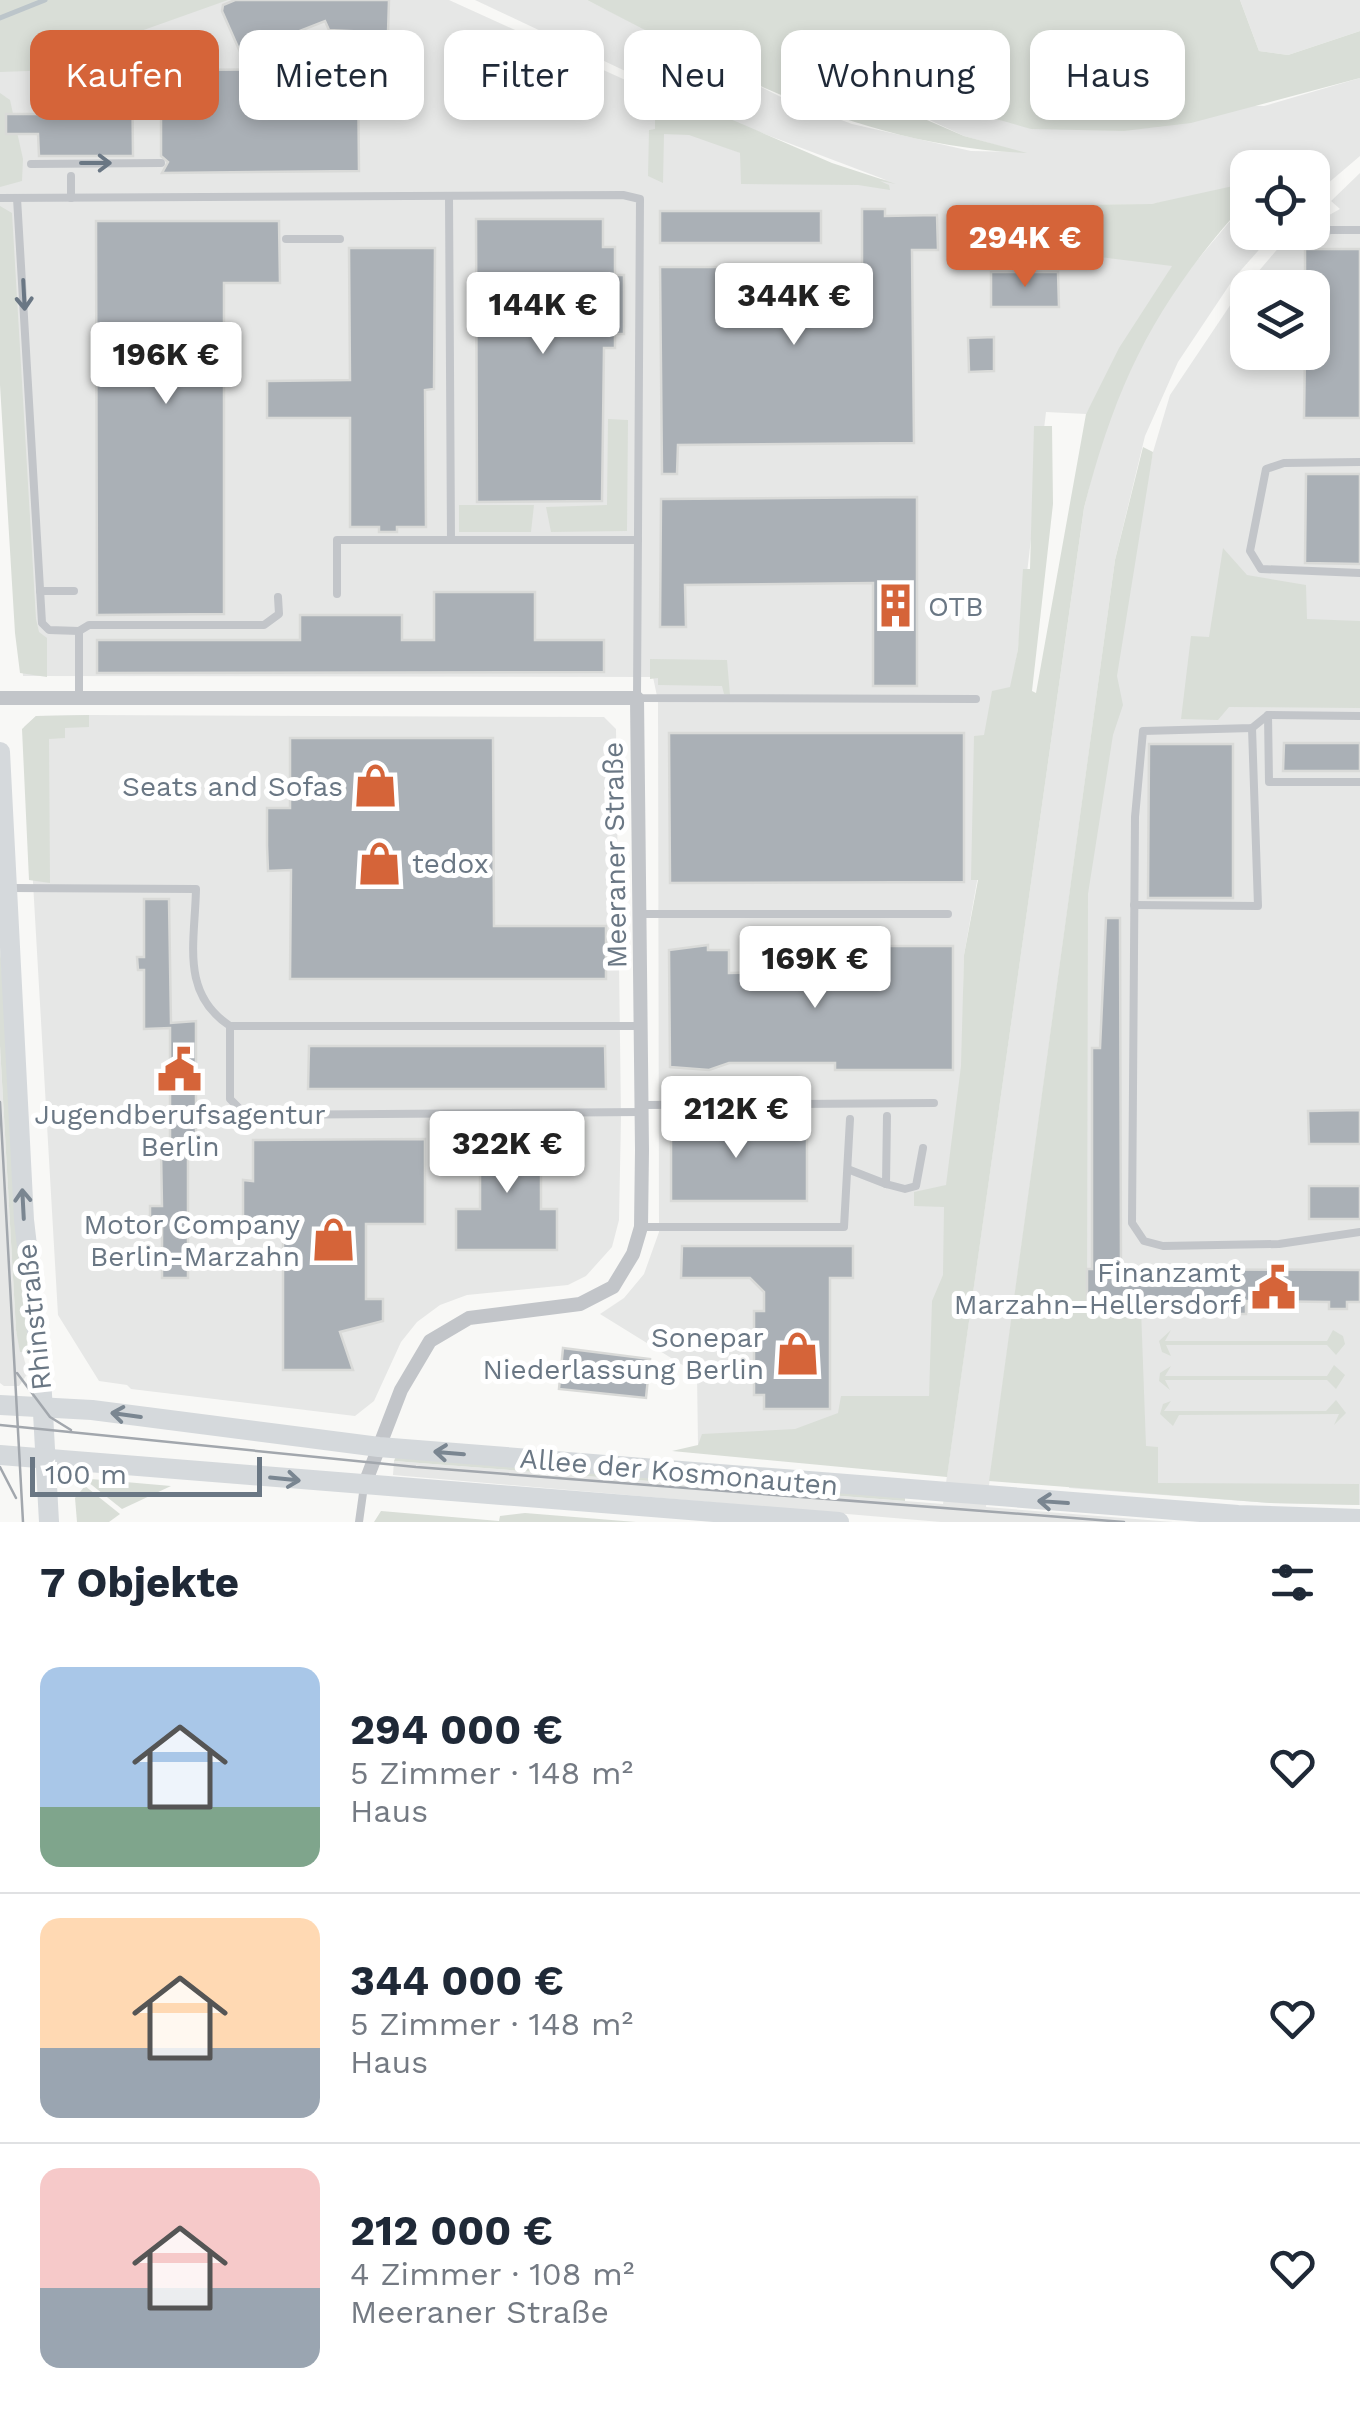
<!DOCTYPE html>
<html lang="de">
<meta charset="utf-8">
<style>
body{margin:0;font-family:"Work Sans",sans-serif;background:#f2f2f3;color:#1f2937;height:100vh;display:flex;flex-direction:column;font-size:38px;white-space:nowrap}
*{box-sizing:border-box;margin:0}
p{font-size:32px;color:#747a83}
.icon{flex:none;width:55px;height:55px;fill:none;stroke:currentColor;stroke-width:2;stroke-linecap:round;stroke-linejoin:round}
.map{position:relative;height:1522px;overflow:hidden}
.drawer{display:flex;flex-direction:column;background:#fff;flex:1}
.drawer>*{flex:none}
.hud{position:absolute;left:30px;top:30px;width:1300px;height:90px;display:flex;gap:20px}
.tools{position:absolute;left:1230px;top:150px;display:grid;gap:20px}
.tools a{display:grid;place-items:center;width:100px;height:100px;border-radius:20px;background:#fff;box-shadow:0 5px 15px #0003;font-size:50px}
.scale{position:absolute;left:30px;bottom:25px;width:232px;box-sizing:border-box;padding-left:10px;border:5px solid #6a7784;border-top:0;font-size:28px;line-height:35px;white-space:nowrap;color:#6a7784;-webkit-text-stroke:8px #fff;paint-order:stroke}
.price{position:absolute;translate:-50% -85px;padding:0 22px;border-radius:10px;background:#fff;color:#222;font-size:32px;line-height:65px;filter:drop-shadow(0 2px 5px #0008)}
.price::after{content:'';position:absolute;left:50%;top:60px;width:30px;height:22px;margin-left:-15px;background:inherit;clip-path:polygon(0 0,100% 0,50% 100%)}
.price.on{background:#d56439;color:#fff}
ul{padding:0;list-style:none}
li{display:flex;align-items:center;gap:30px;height:250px;padding:0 40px}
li+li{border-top:2px solid #e0e1e3}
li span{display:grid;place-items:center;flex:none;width:280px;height:200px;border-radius:20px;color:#555}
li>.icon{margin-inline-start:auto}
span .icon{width:120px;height:120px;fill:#fffc;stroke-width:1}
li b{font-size:42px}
h2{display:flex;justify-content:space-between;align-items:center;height:120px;padding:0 40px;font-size:42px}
.pill{padding:0 35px;border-radius:20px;background:#fff;box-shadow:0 5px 15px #0003;font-size:35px;line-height:90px}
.pill.on{background:#d56439;color:#fff}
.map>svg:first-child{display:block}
.built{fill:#e6e7e6;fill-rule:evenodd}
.green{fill:#d9ded7}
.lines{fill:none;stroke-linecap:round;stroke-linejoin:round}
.stream{stroke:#bcc5ca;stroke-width:5}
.building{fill:#aab0b6;stroke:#d9dad8;stroke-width:2.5}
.lane{stroke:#c2c5c9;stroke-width:8}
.street{stroke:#c2c5c9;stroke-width:14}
.secondary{stroke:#d5d9dc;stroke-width:20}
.tram{stroke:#a2a7ad;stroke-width:2.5}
.oneway{stroke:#6a7784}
.oneway2{stroke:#7a8691}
.labels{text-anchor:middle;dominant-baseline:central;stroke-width:10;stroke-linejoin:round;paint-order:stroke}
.poi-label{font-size:28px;fill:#6a7784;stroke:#fff;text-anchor:end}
.street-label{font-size:28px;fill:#6a7784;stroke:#fff}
</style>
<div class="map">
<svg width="1360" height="1522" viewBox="0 0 1360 1522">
<rect width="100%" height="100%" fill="#f8f8f6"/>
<g class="built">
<polygon points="104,0 449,0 632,83 650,117 753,158 886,180 733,122 475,0 587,0 785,99 852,124 971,151 1021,152 964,136 876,95 1264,106 1360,78 1360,156 1313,196 1312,168 1248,168 1247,183 1214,194 1151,204 1030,205 1028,248 1173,265 1086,414 1046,412 1018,649 964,955 961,1146 929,1396 798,1441 698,1445 697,1374 600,1314 624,1298 644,1274 659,1232 658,701 653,677 23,676 0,316 0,41"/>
<polygon points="1240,0 1360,0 1360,31 1288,55 1259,51"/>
<path d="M1360,173V1505L1270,1503L1069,1488L1078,915L1124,597L1153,452L1170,395L1233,301L1287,238L1312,232L1313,224L1340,209L1331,201ZM1248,288H1312V352H1248Z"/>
<polygon points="1247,201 1248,232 1274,233 1234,278 1178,362 1145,436 1115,560 986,1507 1173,1522 941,1522 393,1475 394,1461 943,1504 1084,508 1103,431 1143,341 1173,289"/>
<polygon points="89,715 604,717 616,729 621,1118 619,1220 612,1247 586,1276 568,1285 467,1295 440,1305 417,1322 401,1342 374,1401 355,1416 131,1389 127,1385 99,1381 58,1315 24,727 36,716"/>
<polygon points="0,1046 16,1330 28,1373 19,1386 4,1386 0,1383"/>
</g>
<g class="green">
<polygon points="0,0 228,0 79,53 57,63 57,70 0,72"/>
<path d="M587,0H1240L1259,51L1288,55L1360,31V78L1191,123L1124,131L1031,129L941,103L920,117L964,136L1027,153C860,146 732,75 587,0Z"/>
<polygon points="0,93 10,100 23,159 22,181 0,187"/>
<polygon points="670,93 832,163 896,184 880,181 889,185 890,190 858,185 741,184 740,153 689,135 664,134 663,183 648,176 649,130 655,129 655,110"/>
<path d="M1247,183V201C1157,300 1117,379 1084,508L947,1477L672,1451L698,1445L702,1434L795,1429L838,1413L841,1396H929L932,1301L943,1275L944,1207L914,1206V1192L946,1185L961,1066L964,955L978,880H971L974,736L984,735L992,691L1010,687L1018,649L1023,569H1030L1034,426H1052L1053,504L1032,691L1036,693L1086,414L1119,348L1172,266L1027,248L1029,205L1151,204Z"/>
<polygon points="0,206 12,213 36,619 39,632 47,638 47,677 20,673 15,633 0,385"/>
<polygon points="608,419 628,420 627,531 551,532 546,507 607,505"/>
<polygon points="1143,447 1153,452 1117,676 1123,705 1113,735 1088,894 1087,1300 1123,1301 1124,1309 1141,1309 1146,1446 1158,1447 1158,1483 1359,1484 1359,1505 1270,1503 989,1481 1115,560"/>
<polygon points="459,505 534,505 531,532 459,532"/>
<polygon points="1223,548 1247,575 1306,585 1307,619 1360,621 1360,708 1229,707 1218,720 1181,719 1191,636 1209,637"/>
<polygon points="650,659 727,660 730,695 724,694 722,686 658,685 658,678 650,679"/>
<polygon points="89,715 89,727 65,728 65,738 49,739 50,883 29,880 22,729 36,716"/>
<polygon points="0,946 31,1351 20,1352 16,1330 0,1046"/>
<polygon points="1171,1330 1165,1341 1327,1341 1333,1330 1343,1336 1345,1344 1336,1355 1327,1345 1166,1345 1171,1356 1162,1352 1159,1341"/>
<polygon points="1334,1365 1345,1375 1336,1389 1327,1380 1165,1380 1170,1390 1159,1381 1160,1373 1171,1366 1165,1376 1327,1376"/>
<polygon points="1336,1400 1346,1413 1334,1425 1339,1414 1179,1415 1173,1426 1160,1414 1163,1404 1171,1401 1164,1411 1326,1411"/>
<polygon points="396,1456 905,1496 905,1501 394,1461"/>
<polygon points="91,1479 171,1486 122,1509 88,1482"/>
<polygon points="85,1486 120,1514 109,1522 77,1522 75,1498"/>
<polygon points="381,1511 499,1521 500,1516 525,1513 636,1522 374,1522"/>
</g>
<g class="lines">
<polyline class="stream" points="0,18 45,0"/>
</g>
<g class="building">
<polygon points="235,0 389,0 388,33 329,30 325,21 241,54 222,11 223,5"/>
<polygon points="81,55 81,70 112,69 111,56 132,56 133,156 39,156 38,134 6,134 6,114 38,114 39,70 62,70 62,65"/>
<polygon points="358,69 359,171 162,173 168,162 161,156 161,70"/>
<polygon points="974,208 1022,210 1021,226 975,222"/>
<polygon points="862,209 885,209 885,216 937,215 938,250 912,250 914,443 678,445 677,474 662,474 660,267 862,267"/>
<rect x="660" y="211" width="161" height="32"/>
<polygon points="476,219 603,219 603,247 615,247 615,275 624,275 624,334 615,334 615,348 604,348 602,501 477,502"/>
<polygon points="96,221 279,221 280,283 224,283 224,614 97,615"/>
<polygon points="349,248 435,248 434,389 425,390 426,527 397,527 397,532 379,532 379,527 350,527 350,418 267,418 267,381 350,380"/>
<polygon points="1305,249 1360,249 1360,418 1304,418 1305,352 1312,352 1312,288 1305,288"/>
<polygon points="991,272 1058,272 1059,307 991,307"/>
<polygon points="994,337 994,371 969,372 968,338"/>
<polygon points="1306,474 1360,474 1360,564 1305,563"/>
<polygon points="917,497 917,686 873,686 873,583 685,585 686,627 660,627 661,499"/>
<polygon points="434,592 535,592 535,640 604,640 604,672 97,673 97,640 300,640 300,615 402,615 402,640 434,640"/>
<polygon points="669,733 964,733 964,882 670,883"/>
<polygon points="290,738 493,738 494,926 606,926 606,979 290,979 291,870 268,871 267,845 267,808 290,808"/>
<polygon points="1284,743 1360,743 1360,771 1283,771"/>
<polygon points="1149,744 1233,744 1233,898 1148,898"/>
<polygon points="144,899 169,899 171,1023 196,1021 196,1150 188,1150 188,1278 162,1278 162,1222 150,1222 150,1206 162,1206 161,1151 170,1151 170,1093 159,1093 159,1077 170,1076 170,1028 144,1029 144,970 138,970 137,957 144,957"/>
<polygon points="1106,918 1120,918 1121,1269 1360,1270 1360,1302 1347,1302 1347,1309 1329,1309 1329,1302 1246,1301 1246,1314 1207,1314 1207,1301 1141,1301 1141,1309 1124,1309 1124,1301 1087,1301 1087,1269 1092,1269 1092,1048 1100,1048"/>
<polygon points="708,945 708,950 729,950 729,973 836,971 836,946 953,946 953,1070 835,1070 835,1063 729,1063 709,1070 670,1067 669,950"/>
<polygon points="309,1046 605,1046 606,1089 308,1089"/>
<polygon points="1360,1110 1360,1144 1309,1144 1308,1111"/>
<polygon points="671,1114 736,1114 736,1131 780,1131 788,1125 795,1131 807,1131 807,1201 671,1201"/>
<polygon points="527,1120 527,1163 541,1163 541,1209 557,1209 557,1250 456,1250 456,1209 480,1209 480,1121"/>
<polygon points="425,1139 425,1224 366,1224 366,1299 383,1299 383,1321 340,1332 353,1370 283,1370 283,1224 243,1224 243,1180 253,1181 253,1140"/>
<rect x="1309" y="1186" width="51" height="33"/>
<polygon points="682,1246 853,1246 853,1278 830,1278 830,1409 764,1409 764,1395 754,1395 754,1311 764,1311 764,1292 750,1278 681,1278"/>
<polygon points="563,1348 650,1359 646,1398 559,1389"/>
</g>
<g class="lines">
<g class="lane">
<polyline points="31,164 161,163"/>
<polyline points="71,176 71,198"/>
<polyline points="449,197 451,540"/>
<polyline points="0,198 623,195 640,199 637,698 976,699"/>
<polyline points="17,198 42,623 49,630 79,631"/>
<polyline points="286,239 340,239"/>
<polyline points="1299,243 1330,230 1360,230"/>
<polyline points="1360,462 1284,463 1266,469 1250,551 1261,569 1360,573"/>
<polyline points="40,591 74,591"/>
<polyline points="337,594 337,540 638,540"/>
<polyline points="79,697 79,631 89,625 264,625 279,614 278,597"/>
<polyline points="1268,715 1269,782 1360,782"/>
<polyline points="1360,716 1268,715 1252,728 1143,731 1135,817 1132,1223 1144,1241 1163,1246 1279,1244 1360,1232"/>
<path d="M10,888L196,889C195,942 180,993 230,1026H642"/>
<polyline points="1134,905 1258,906 1252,728"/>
<polyline points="640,914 948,914"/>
<polyline points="230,1026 230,1099 246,1115 642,1112"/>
<polyline points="643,1105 934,1103"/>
<polyline points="850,1170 886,1184 887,1116"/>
<polyline points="886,1184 905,1189 916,1186 923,1148"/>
<polyline points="641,1227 844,1227 850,1119"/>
<polyline points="359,1522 364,1486"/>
</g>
<polyline class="street" points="0,698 637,698 642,1150 641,1227 633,1254 613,1287 580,1304 469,1318 430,1341 401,1390 364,1486"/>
<g class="secondary">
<polyline points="0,752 24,1220 40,1358 49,1522"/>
<polyline points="0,1405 92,1410 379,1447 1238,1515 1360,1519"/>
<polyline points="0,1455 839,1522"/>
</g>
<g class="tram">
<polyline points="0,1102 23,1522"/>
<polyline points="17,1373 50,1417 71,1430"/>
<polyline points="0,1425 416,1467 1124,1522"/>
<polyline points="0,1467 16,1498"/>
</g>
</g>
<defs><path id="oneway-shaft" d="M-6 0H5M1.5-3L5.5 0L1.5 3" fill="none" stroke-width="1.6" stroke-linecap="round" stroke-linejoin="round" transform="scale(2.5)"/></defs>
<g class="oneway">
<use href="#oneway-shaft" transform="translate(96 163)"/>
<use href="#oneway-shaft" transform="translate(24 295) rotate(87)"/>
</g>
<g class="oneway2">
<use href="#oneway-shaft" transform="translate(23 1204) rotate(-93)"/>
<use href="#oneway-shaft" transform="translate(126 1415) rotate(-172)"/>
<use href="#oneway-shaft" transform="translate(449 1453) rotate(-175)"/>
<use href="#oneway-shaft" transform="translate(285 1479) rotate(6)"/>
<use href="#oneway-shaft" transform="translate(1053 1502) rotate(-176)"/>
</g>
<defs>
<symbol id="building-bare" viewBox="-9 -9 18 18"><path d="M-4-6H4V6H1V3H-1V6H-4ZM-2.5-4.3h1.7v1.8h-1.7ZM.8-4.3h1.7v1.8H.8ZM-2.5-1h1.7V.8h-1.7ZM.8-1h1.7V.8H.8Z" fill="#d56439" stroke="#fff" stroke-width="2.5" paint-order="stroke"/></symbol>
<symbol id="shop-bare" viewBox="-9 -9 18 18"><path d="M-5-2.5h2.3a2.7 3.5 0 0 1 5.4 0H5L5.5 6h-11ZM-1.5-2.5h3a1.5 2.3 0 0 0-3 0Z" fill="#d56439" stroke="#fff" stroke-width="2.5" paint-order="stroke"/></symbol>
<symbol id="civic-bare" viewBox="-9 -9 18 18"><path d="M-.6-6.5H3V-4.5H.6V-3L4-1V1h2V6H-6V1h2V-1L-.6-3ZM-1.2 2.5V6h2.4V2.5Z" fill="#d56439" stroke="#fff" stroke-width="2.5" paint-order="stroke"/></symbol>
</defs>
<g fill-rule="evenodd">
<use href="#building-bare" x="864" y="574" width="63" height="63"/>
<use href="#shop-bare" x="344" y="754" width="63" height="63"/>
<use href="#shop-bare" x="348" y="832" width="63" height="63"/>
<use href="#civic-bare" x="148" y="1038" width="63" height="63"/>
<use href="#shop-bare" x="302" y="1208" width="63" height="63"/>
<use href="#civic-bare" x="1242" y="1256" width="63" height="63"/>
<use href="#shop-bare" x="766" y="1322" width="63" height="63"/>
</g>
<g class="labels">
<g class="poi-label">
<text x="928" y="606" text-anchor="start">OTB</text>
<text x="343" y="786">Seats and Sofas</text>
<text x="412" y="863" text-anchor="start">tedox</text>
<text x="180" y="1114" text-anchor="middle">Jugendberufsagentur<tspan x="180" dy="32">Berlin</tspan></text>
<text x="300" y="1224">Motor Company<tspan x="300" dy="32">Berlin-Marzahn</tspan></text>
<text x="1241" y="1272">Finanzamt<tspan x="1241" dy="32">Marzahn–Hellersdorf</tspan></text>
<text x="764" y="1337">Sonepar<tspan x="764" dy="32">Niederlassung Berlin</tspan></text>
</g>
<g class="street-label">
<text transform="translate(615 855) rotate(-91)">Meeraner Straße</text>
<text transform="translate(34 1317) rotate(-96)">Rhinstraße</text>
<text transform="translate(679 1472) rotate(5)">Allee der Kosmonauten</text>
</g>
</g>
</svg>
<div class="tools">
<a><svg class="icon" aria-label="locate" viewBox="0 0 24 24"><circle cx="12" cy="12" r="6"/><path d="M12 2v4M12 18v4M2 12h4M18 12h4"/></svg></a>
<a><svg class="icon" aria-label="layers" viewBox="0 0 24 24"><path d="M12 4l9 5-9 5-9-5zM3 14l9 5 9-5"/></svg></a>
</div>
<div class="scale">100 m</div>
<b class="price on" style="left:1025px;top:290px">294K €</b>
<b class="price" style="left:794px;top:348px">344K €</b>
<b class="price" style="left:543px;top:357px">144K €</b>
<b class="price" style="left:166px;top:407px">196K €</b>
<b class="price" style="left:815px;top:1011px">169K €</b>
<b class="price" style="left:736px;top:1161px">212K €</b>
<b class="price" style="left:507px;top:1196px">322K €</b>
<div class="hud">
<a class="pill on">Kaufen</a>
<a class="pill">Mieten</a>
<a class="pill">Filter</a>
<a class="pill">Neu</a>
<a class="pill">Wohnung</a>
<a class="pill">Haus</a>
</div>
</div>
<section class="drawer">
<h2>7 Objekte<svg class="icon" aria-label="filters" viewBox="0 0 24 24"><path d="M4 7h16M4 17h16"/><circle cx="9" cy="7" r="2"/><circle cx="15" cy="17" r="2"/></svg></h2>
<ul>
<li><span style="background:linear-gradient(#a9c7e8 70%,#7fa58c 0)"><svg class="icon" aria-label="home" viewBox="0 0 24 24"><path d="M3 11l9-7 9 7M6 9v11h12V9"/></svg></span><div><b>294 000 €</b><p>5 Zimmer · 148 m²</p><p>Haus</p></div><svg class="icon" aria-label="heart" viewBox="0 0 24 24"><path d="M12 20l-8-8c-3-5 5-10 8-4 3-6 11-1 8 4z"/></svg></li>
<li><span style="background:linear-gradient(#ffd9b3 65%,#9aa5b1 0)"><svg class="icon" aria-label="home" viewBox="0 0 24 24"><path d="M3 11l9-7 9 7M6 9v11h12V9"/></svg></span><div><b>344 000 €</b><p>5 Zimmer · 148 m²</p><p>Haus</p></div><svg class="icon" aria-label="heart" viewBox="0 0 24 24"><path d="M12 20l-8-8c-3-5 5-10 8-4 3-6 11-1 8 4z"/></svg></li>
<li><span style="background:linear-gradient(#f6c9c9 60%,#9aa5b1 0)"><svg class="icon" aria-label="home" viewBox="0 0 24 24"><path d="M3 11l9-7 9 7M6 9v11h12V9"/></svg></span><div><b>212 000 €</b><p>4 Zimmer · 108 m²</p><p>Meeraner Straße</p></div><svg class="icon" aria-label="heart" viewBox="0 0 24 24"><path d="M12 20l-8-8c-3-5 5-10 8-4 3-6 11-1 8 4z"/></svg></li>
</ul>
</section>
